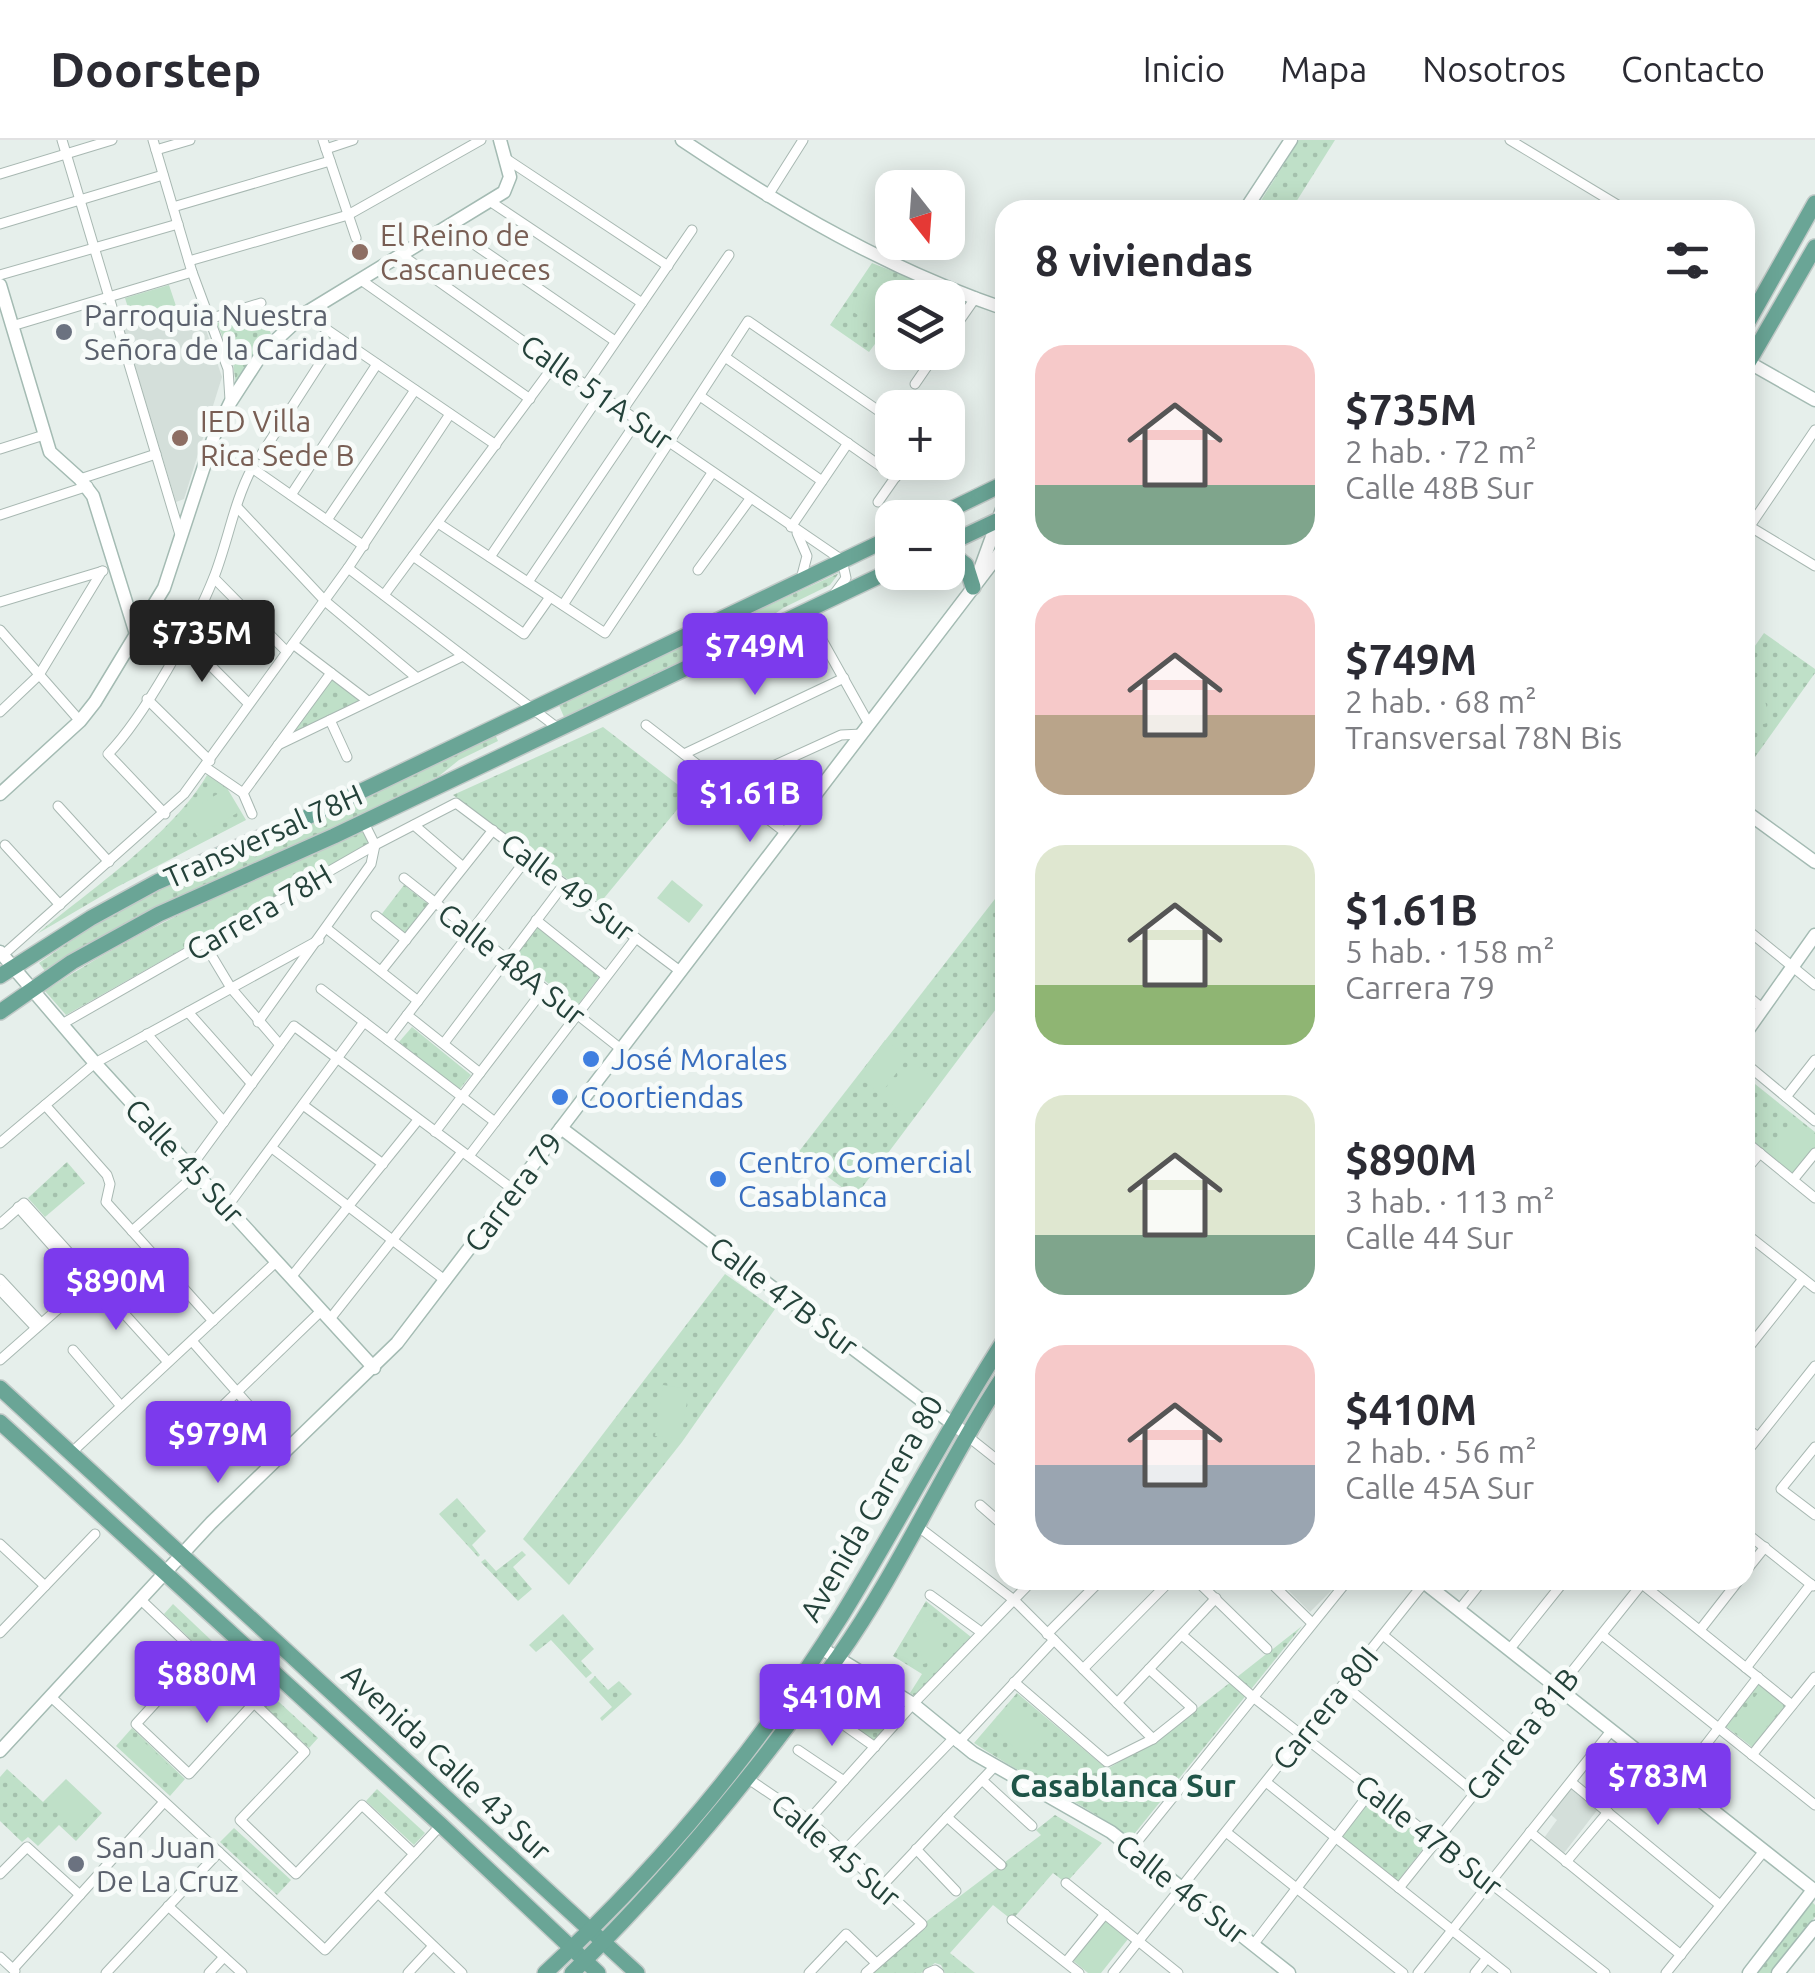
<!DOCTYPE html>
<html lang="es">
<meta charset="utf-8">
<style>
body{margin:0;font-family:Ubuntu,sans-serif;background:#f7f7f7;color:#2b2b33;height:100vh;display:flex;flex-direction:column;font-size:38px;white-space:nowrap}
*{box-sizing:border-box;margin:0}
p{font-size:32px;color:#7c7c81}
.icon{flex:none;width:55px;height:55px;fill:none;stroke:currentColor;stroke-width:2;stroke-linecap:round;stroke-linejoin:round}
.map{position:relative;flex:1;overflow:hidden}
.details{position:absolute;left:995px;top:60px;width:760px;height:1390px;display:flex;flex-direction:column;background:#fff;border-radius:30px;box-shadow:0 5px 25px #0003}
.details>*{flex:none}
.needle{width:65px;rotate:163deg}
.buttons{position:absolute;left:875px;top:30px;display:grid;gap:20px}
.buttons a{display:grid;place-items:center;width:90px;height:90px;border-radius:20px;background:#fff;box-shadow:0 5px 25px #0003;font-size:50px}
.price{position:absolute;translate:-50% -85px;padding:0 22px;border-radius:10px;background:#7c3aed;color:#fff;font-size:32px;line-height:65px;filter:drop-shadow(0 2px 5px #0008)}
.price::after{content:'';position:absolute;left:50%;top:60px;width:30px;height:22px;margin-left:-15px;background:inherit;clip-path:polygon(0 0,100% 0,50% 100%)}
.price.active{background:#222;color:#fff}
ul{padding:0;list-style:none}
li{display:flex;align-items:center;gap:30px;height:250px;padding:0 40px}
li span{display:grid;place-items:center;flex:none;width:280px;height:200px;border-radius:30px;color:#555}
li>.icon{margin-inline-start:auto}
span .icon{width:120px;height:120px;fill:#fffc;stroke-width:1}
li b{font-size:42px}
h2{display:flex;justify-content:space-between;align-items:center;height:120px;padding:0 40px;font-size:42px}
header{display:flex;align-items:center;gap:60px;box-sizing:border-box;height:140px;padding:0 50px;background:#fff;border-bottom:2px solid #e1e1e2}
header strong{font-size:48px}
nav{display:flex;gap:55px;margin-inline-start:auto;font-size:35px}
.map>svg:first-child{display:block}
.built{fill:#d4dfda}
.grass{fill:url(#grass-dots)}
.garden{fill:#bfe0c8}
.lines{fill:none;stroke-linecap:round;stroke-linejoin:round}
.street-casing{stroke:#a8b8b2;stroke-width:11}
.secondary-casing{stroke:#a4bbb3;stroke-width:15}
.primary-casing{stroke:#c2cac8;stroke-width:18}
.street{stroke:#fff;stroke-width:9}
.secondary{stroke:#fff;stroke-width:12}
.primary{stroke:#6aa596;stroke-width:15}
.education-dot{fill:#8d6e63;stroke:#f7fbf9;stroke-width:4}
.worship-dot{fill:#6b7280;stroke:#f7fbf9;stroke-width:4}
.shop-dot{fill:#3f7fe0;stroke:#f7fbf9;stroke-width:4}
.labels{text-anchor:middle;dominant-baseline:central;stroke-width:10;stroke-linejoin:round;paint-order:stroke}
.education-label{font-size:30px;fill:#785e54;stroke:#f7fbf9;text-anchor:start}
.worship-label{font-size:30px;fill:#5b616d;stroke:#f7fbf9;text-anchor:start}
.street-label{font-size:30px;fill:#24423a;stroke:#f7fbf9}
.shop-label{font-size:30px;fill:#366cbe;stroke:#f7fbf9;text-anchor:start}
.neighbourhood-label{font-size:32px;font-weight:bold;fill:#1f5548;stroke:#f7fbf9}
</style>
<header>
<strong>Doorstep</strong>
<nav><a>Inicio</a><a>Mapa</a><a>Nosotros</a><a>Contacto</a></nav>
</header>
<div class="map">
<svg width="1815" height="1833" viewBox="0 0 1815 1833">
<defs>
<pattern id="grass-dots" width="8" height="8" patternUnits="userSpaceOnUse" patternTransform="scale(2.5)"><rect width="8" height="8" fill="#bfe0c8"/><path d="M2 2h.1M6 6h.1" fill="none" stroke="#a4c1ad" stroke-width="1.8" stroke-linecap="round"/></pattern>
</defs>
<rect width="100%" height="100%" fill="#e6efeb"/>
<g class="built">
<polygon points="197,163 222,237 184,359 176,362 123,187"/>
<polygon points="1278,1440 1331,1440 1337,1445 1310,1472"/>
<polygon points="1570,1648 1598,1669 1564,1713 1544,1698 1557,1680 1550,1674"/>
</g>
<g class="grass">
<polygon points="1299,0 1335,0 1291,70 1255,70"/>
<polygon points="872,123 920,142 909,157 892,158 892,181 869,212 830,185"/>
<polygon points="261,168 271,194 236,245 233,223 217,183"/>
<polygon points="839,433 830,445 783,468 753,490 564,577 558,563"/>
<polygon points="1764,493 1815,529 1815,533 1745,631 1745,520"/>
<polygon points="332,539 360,561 290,596"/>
<polygon points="603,587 690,654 600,763 453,655"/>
<polygon points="494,592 498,601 459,620 439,636 330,690 163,764 45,831 39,823 101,780 150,754"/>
<path d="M207,635L227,648L246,680L117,747L37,794C89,751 174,693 207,635Z"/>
<path d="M363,690L370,703L66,875L45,851C145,785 254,739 363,690Z"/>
<polygon points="404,745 428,764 405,794 381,775"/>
<polygon points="1005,746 1005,857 855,1057 797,1014"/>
<polygon points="536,785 600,836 577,866 512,815"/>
<polygon points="412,887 471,935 459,950 399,902"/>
<polygon points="1745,936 1815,992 1815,1008 1793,1035 1745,996"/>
<polygon points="67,1022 85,1043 45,1077 28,1058"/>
<polygon points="725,1134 775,1169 682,1302 569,1445 523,1399"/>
<polygon points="457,1358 486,1391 472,1405 480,1415 478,1417 439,1374"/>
<polygon points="522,1411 526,1415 513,1427 532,1449 518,1461 481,1422 485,1419 496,1431"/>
<polygon points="926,1461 971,1497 915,1556 910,1553 922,1534 893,1516"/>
<polygon points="173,1464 212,1501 203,1511 164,1474"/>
<polygon points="563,1474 594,1509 581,1521 592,1533 586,1538 551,1500 536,1512 529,1505"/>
<path d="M1302,1486L1131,1698C1081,1662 1025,1637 974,1603L1017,1553L1107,1629L1157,1600Z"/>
<polygon points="595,1536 608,1550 619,1541 632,1554 602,1581 600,1578 612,1567 589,1542"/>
<polygon points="1759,1544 1785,1566 1752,1607 1725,1586"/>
<polygon points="871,1549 906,1568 874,1603 845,1582"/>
<polygon points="266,1550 318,1598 309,1608 257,1560"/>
<polygon points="132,1588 185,1639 170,1656 116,1606"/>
<polygon points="7,1629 43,1662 66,1639 102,1673 76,1701 59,1685 38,1706 28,1697 22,1702 0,1681 0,1637"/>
<polygon points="377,1649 425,1693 414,1705 366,1661"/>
<polygon points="1372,1655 1430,1700 1397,1742 1339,1697"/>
<polygon points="1055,1675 1102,1703 1066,1743 1053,1733 1012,1780 993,1765 950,1813 975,1833 945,1833 941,1825 935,1823 921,1833 872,1833 878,1823 926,1788 923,1784 1041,1695 1036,1690"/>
<polygon points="234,1688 291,1740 277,1755 220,1702"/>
<polygon points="1812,1762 1815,1765 1815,1777 1771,1833 1756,1833"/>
</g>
<g class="garden">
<polygon points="878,135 898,149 872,185 852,171"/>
<polygon points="169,145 176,166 132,180 125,158"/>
<polygon points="1760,544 1771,582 1745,589 1745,549"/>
<polygon points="226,649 239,672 197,696 184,674"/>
<polygon points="672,740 703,765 689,783 657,758"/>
<polygon points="885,900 908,917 881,954 858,937"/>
<polygon points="912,922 935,939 908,976 885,959"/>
<polygon points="1796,979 1815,994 1815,1001 1791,1032 1769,1015"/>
<polygon points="663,1245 689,1249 681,1299 655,1296"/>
<polygon points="936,1479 945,1519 923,1524 914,1484"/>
<polygon points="1758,1553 1780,1570 1756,1600 1734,1583"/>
<polygon points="1013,1567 1042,1596 1023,1616 993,1587"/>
<polygon points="143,1601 173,1630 159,1643 130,1614"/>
<polygon points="65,1641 97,1671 78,1691 46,1661"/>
<polygon points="1103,1779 1128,1799 1101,1833 1088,1833 1071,1819"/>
</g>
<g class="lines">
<defs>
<g id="street">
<polyline points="62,0 181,398"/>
<polyline points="153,0 192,132 228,229 230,260"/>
<polyline points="323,0 356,98"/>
<polyline points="1510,0 1626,70"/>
<polyline points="326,9 353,0"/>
<polyline points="156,10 190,0"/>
<polyline points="505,18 668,126"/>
<polyline points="0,34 112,0"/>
<polyline points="767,57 803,0"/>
<polyline points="491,62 642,163"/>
<polyline points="173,67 330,21"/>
<polyline points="0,84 163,35"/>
<polyline points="449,87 615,201"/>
<polyline points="403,116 555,224 842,420 846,438 835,453"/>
<polyline points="189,121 348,75 481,0"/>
<polyline points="0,135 178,84"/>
<polyline points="361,140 530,259"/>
<polyline points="304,174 496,305"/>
<polyline points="209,179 261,163"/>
<polyline points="12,186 192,132"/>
<polyline points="948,197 976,157"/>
<polyline points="725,217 896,337"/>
<polyline points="915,244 937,212"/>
<polyline points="586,245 692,90"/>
<polyline points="700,256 822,341"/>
<polyline points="944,268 946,265"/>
<polyline points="622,271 729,115"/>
<polyline points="0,309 44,295"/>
<polyline points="261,315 337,197"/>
<polyline points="80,339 156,314"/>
<polyline points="291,355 377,224"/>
<polyline points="878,362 906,322"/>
<polyline points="237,367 325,461 417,538"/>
<polyline points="0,375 88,346"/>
<polyline points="327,380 415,250"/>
<polyline points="438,383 605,493 712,333"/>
<polyline points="1749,386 1815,426"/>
<polyline points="1750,386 1815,290"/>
<polyline points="791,387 848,303"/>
<polyline points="797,393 807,416 801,439"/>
<polyline points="413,416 524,494 550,457"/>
<polyline points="490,417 600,255"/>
<polyline points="348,428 559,589"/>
<polyline points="698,430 750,359"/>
<polyline points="214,438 287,512"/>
<polyline points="528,442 637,281"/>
<polyline points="384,455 555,224"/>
<polyline points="0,462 103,431"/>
<polyline points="563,465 748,181 892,280"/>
<polyline points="0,490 80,581"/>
<polyline points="184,499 248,563"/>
<polyline points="822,500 869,584"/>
<polyline points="293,504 368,561"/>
<polyline points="147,559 210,621"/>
<polyline points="0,572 39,535 102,431"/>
<polyline points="330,580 347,617"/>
<polyline points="646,585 786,693"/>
<polyline points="278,605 463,516"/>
<polyline points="684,614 844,538"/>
<polyline points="205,627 243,653 252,674"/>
<polyline points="727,647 841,595 862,594"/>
<polyline points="243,653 331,533"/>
<polyline points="58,666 109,722"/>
<path d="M165,674L108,614C144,577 195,485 214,437C228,401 234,362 252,328L364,406"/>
<polyline points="414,685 463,727"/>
<polyline points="5,705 60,765"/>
<polyline points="404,738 621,909"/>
<polyline points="376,776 406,800"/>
<polyline points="536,780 606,836"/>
<polyline points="326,788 418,861"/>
<polyline points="1745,788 1815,845"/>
<polyline points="204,803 231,848 280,905"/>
<polyline points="3,815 184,654 348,428 450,274"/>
<polyline points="381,831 493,690"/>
<polyline points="321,849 495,982"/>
<polyline points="1745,854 1763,869"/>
<polyline points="188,872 252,944"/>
<polyline points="407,875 480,933"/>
<polyline points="258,882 371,724 375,705 363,681"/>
<polyline points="62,884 375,705 456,663 680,831"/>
<polyline points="147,894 224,982"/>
<polyline points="388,900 528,717"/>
<polyline points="444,903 564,744"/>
<polyline points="1745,923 1815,981"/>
<polyline points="1786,957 1815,920"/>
<polyline points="45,965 107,1035 110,1044 106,1062 213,1181"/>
<polyline points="303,965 383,1024"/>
<polyline points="435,992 544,849"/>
<polyline points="1745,1001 1815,1058"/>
<polyline points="0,1003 95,923 319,800"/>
<polyline points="272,1008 446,1141"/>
<polyline points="469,1016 636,798"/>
<polyline points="190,1028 294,886 514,1050"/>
<polyline points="1745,1031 1760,1013"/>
<polyline points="1793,1040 1815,1013"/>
<polyline points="18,1067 86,1144"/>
<polyline points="227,1067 364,882"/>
<polyline points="0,1084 24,1063 168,1222"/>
<polyline points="132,1091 196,1034"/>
<polyline points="1745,1093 1815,1148"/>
<polyline points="292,1136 418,980"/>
<polyline points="0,1139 41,1183"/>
<polyline points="0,1150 36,1188"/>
<polyline points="330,1179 462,1012"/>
<polyline points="192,1201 288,1310"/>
<polyline points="73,1210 121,1266"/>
<polyline points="1745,1212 1803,1139"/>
<polyline points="0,1220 92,1139"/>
<polyline points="207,1281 322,1170"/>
<polyline points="1745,1287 1758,1297"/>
<polyline points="966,1295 1005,1326"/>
<polyline points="1815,1307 1781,1349 1815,1375"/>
<polyline points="71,1313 277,1121"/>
<polyline points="1745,1314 1815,1226"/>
<polyline points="980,1365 1005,1387"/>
<polyline points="916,1385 1014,1460 1153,1599"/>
<polyline points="1745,1392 1813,1446"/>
<polyline points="0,1404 45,1446"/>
<polyline points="1745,1432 1765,1407"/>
<polyline points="1196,1440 1267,1509"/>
<polyline points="1268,1440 1312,1483"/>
<polyline points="1642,1444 1792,1565"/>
<polyline points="930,1455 981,1492"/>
<polyline points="140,1459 199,1515 136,1584 189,1634 254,1563 305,1612 240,1680 296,1734 362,1665 414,1714"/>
<polyline points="1459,1470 1483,1440"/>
<polyline points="1700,1490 1739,1440"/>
<polyline points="0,1493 95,1394"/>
<polyline points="1047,1494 1101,1440"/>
<polyline points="1182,1495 1253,1557 1605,1833"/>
<polyline points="1383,1495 1515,1604"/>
<polyline points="1602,1495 1815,1665"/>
<polyline points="1509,1510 1565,1440"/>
<polyline points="1746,1528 1811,1444"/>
<polyline points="1083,1529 1171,1440"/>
<polyline points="1014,1542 1107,1622 1153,1599 1192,1568 1149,1529"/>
<polyline points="1344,1545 1475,1653"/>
<polyline points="50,1556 325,1810 441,1685"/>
<polyline points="1117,1563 1216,1458"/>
<polyline points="844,1585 875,1607"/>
<polyline points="958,1603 1054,1500"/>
<polyline points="798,1610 844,1641"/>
<polyline points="1752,1615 1815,1537"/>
<polyline points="747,1638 809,1680 922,1784 866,1833"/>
<polyline points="982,1640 1032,1686"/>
<polyline points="1266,1642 1506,1833"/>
<polyline points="1571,1642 1720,1765"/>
<polyline points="1677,1642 1758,1537"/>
<polyline points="947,1677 1001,1725"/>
<polyline points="809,1680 913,1564 1033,1440"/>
<polyline points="1226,1692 1403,1833"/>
<polyline points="1530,1692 1681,1815"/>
<polyline points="1132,1708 1348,1440"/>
<polyline points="916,1709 956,1751"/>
<polyline points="844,1711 953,1599"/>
<polyline points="1566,1722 1608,1672"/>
<polyline points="0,1734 27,1707 80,1755"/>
<polyline points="1066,1743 1178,1833"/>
<polyline points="882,1746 995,1626"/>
<polyline points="1399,1748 1645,1440"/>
<polyline points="378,1753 462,1833"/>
<polyline points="168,1766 242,1833"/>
<polyline points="1012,1780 1079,1833"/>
<polyline points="1253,1805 1372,1650"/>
<polyline points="0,1817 15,1831"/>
<polyline points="1066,1822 1105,1774"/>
<polyline points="13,1829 164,1662"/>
<polyline points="106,1833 219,1712"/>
<polyline points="209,1833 224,1817"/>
<polyline points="408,1833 433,1806"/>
<polyline points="809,1833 846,1794 875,1822"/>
<polyline points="928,1833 935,1830 939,1833"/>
<polyline points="1113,1833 1424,1443"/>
<polyline points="1418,1833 1611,1591"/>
<polyline points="1475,1833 1487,1818"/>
<polyline points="1666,1833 1764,1711"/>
</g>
<g id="secondary">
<path d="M682,0C785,69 887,129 1005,169"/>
<polyline points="1245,70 1291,0"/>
<polyline points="0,145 50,312 80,339 93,356 136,494"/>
<polyline points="1748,222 1815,260"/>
<polyline points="978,435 1005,361"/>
<polyline points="0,654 80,581 95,562 164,448 214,296 230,263 263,212 304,174 504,52 510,37 500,0"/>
<polyline points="1745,671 1815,722"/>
<polyline points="0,812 95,923 374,1228"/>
<polyline points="1745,894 1815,795"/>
<polyline points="561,988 961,1290"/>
<polyline points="1421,1440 1815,1751"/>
<polyline points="821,1508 913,1564 973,1613 1111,1692 1289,1833"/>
<polyline points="0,1611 211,1383 397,1203 1005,406"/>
<polyline points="1749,1833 1813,1750"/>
<polyline points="1778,1833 1815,1787"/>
</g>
<g id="primary">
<polyline points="1745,187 1815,63"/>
<polyline points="1745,228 1815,107"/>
<polyline points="933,378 1005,343"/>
<polyline points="948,404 1005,377"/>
<polyline points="948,411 966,425 973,447"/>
<polyline points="0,836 91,778 157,742 301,680 892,397"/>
<polyline points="0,872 72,822 159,774 334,696 892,430"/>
<polyline points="0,1248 637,1833"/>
<polyline points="0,1282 441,1685 598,1833"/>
<path d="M545,1833C658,1729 760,1606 842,1475C898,1384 947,1289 1005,1199"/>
<path d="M572,1833C670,1737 758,1630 838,1517C901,1428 945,1325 1005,1234"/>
</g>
</defs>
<use href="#street" class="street-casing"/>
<use href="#secondary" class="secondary-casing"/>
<use href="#primary" class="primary-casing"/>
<use href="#street" class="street"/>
<use href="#secondary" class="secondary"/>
<use href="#primary" class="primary"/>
</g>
<g class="education-dot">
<circle cx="360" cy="112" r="10"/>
<circle cx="180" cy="298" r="10"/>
</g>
<g class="worship-dot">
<circle cx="64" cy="192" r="10"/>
<circle cx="76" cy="1724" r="10"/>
</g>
<g class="shop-dot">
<circle cx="591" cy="919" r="10"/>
<circle cx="560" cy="957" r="10"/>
<circle cx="718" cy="1039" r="10"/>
</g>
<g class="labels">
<g class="education-label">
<text x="380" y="95">El Reino de<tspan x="380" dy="34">Cascanueces</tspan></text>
<text x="200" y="281">IED Villa<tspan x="200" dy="34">Rica Sede B</tspan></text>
</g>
<g class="worship-label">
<text x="84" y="175">Parroquia Nuestra<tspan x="84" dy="34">Señora de la Caridad</tspan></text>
<text x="96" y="1707">San Juan<tspan x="96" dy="34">De La Cruz</tspan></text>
</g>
<g class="street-label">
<text transform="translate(597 252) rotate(35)">Calle 51A Sur</text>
<text transform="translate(263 696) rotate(-24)">Transversal 78H</text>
<text transform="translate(568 747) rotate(37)">Calle 49 Sur</text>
<text transform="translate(259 772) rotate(-30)">Carrera 78H</text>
<text transform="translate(512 824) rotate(38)">Calle 48A Sur</text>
<text transform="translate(185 1021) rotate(47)">Calle 45 Sur</text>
<text transform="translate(513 1052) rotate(-53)">Carrera 79</text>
<text transform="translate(784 1156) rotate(37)">Calle 47B Sur</text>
<text transform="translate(871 1368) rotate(-60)">Avenida Carrera 80</text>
<text transform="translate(1325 1568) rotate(-51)">Carrera 80I</text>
<text transform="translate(1522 1594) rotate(-51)">Carrera 81B</text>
<text transform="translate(447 1622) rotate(43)">Avenida Calle 43 Sur</text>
<text transform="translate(1429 1695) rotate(38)">Calle 47B Sur</text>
<text transform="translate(836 1710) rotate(40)">Calle 45 Sur</text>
<text transform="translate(1182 1749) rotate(38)">Calle 46 Sur</text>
</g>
<g class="shop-label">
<text x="611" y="919">José Morales</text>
<text x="580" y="957">Coortiendas</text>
<text x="738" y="1022">Centro Comercial<tspan x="738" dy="34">Casablanca</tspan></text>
</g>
<g class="neighbourhood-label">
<text x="1123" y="1645">Casablanca Sur</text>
</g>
</g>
</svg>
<div class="buttons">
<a><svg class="needle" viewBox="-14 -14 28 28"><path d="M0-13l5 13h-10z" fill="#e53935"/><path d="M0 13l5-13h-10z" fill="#7c7c81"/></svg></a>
<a><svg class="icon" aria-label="layers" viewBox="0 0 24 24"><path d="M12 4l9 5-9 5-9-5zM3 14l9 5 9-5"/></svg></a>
<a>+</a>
<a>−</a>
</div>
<b class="price active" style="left:202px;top:545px">$735M</b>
<b class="price" style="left:755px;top:558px">$749M</b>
<b class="price" style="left:750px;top:705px">$1.61B</b>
<b class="price" style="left:116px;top:1193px">$890M</b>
<b class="price" style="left:218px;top:1346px">$979M</b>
<b class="price" style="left:207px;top:1586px">$880M</b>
<b class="price" style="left:832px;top:1609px">$410M</b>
<b class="price" style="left:1658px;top:1688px">$783M</b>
<section class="details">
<h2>8 viviendas<svg class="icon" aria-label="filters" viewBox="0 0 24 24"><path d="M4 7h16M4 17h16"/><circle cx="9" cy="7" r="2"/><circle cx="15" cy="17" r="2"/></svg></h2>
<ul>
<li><span style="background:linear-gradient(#f6c9c9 70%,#7fa58c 0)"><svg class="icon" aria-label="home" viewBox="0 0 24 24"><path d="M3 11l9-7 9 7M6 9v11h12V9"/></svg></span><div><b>$735M</b><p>2 hab. · 72 m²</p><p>Calle 48B Sur</p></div></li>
<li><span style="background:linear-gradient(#f6c9c9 60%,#b9a48a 0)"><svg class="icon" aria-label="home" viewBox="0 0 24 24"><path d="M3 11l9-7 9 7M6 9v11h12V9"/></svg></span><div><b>$749M</b><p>2 hab. · 68 m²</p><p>Transversal 78N Bis</p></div></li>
<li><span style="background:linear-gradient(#dfe7d0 70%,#8fb573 0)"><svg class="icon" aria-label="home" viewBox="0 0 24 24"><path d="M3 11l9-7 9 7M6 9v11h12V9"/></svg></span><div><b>$1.61B</b><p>5 hab. · 158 m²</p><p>Carrera 79</p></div></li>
<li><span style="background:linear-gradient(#dfe7d0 70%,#7fa58c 0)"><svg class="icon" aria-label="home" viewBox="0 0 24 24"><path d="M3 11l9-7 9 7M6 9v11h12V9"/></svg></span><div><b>$890M</b><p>3 hab. · 113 m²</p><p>Calle 44 Sur</p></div></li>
<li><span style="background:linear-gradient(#f6c9c9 60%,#9aa5b1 0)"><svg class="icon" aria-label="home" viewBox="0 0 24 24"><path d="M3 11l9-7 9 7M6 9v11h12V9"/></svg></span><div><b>$410M</b><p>2 hab. · 56 m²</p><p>Calle 45A Sur</p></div></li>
</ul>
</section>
</div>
